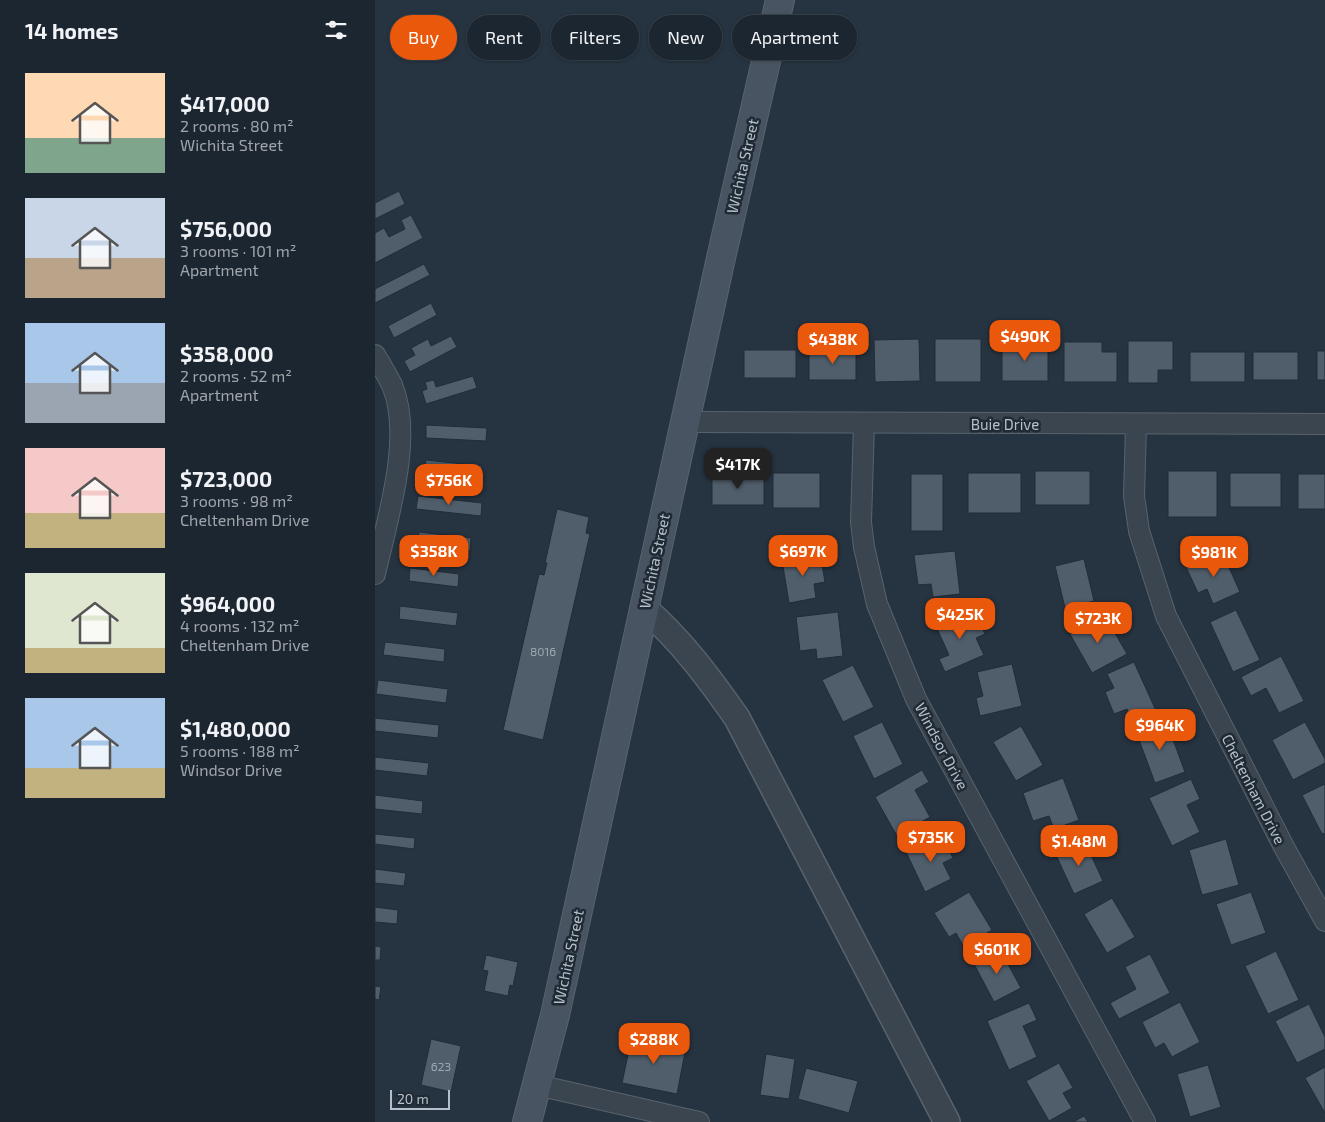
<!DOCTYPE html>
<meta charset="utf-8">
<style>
body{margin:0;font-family:"Exo 2",sans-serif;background:#252e38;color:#f1f3f6;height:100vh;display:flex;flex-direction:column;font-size:19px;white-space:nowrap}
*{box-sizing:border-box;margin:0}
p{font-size:16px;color:#a0a5ab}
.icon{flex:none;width:28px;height:28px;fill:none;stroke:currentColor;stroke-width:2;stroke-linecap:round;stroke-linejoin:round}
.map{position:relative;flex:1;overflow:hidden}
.side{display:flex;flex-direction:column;background:#1c2630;width:375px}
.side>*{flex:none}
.hud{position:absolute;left:15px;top:15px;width:475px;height:45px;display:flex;gap:10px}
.scale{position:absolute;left:15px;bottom:12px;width:60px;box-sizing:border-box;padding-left:5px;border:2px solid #b7c0ca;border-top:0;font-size:14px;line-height:18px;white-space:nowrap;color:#b7c0ca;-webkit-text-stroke:4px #1f2a35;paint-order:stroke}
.price{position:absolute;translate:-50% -42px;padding:0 11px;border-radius:10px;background:#ea580c;color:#fff;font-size:16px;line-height:32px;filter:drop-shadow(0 1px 2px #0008)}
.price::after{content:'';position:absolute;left:50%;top:30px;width:15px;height:11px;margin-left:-8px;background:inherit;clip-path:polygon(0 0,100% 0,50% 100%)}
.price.current{background:#222;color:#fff}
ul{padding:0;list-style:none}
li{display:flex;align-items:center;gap:15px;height:125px;padding:0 25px}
li span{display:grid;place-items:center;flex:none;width:140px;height:100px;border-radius:0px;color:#555}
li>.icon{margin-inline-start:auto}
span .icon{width:60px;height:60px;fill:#fffc;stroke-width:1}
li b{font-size:21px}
h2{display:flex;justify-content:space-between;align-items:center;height:60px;padding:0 25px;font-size:21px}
.pill{padding:0 18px;border-radius:22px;background:#1c2630;box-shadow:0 1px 4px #0004,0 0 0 1px #3a434c;font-size:18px;line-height:45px}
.pill.current{background:#ea580c;color:#fff}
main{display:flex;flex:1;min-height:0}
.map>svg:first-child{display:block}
.building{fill:#505e6b;stroke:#212c37}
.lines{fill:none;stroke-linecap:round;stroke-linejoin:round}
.minor-casing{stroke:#58636d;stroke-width:22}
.tertiary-casing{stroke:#58636d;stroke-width:28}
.secondary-casing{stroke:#58636d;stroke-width:30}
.minor{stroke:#3a4550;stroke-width:20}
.tertiary{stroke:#3a4550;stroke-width:25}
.secondary{stroke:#495462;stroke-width:28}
.labels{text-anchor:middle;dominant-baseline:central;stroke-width:5;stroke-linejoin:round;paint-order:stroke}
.number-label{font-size:12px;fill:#9da8b2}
.street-label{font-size:15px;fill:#b7c0ca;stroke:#1f2a35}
</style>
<main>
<section class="side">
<h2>14 homes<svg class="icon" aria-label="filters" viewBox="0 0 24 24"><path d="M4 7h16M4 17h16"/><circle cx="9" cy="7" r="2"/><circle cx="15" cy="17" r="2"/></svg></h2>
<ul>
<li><span style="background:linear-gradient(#ffd9b3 65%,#7fa58c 0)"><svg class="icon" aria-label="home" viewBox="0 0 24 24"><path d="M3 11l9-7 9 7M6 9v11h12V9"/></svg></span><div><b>$417,000</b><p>2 rooms · 80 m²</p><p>Wichita Street</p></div></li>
<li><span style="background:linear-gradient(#c9d6e8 60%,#b9a48a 0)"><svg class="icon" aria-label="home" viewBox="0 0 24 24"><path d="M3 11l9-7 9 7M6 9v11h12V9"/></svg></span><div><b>$756,000</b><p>3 rooms · 101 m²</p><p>Apartment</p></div></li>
<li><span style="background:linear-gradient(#a9c7e8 60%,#9aa5b1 0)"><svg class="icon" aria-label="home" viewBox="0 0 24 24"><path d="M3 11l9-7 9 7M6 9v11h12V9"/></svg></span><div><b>$358,000</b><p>2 rooms · 52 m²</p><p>Apartment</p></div></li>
<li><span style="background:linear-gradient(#f6c9c9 65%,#c2b280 0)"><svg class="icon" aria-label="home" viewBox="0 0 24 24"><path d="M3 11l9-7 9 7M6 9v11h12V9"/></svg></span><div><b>$723,000</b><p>3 rooms · 98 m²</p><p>Cheltenham Drive</p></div></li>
<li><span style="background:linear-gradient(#dfe7d0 75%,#c2b280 0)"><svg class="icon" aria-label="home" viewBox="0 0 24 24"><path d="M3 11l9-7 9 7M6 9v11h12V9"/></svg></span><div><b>$964,000</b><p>4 rooms · 132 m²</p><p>Cheltenham Drive</p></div></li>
<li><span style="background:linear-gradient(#a9c7e8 70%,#c2b280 0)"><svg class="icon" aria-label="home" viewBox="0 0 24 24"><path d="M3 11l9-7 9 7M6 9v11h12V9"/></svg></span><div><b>$1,480,000</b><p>5 rooms · 188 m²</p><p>Windsor Drive</p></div></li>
</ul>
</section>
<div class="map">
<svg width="950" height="1122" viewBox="0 0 950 1122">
<rect width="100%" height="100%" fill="#263340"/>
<g class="building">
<polygon points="24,191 30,204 0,219 0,203"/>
<polygon points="36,215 48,238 0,263 0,233 9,228 14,237 30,229 26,220"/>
<polygon points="49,264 55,275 0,303 0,289"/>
<polygon points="56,303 62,315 19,338 13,326"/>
<polygon points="76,336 82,347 35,372 29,361 40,355 36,348 53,339 56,346"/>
<polygon points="544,339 545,381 500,382 499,340"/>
<rect x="560" y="339" width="46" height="43"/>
<polygon points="753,341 798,341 798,370 783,370 783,383 753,383"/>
<polygon points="689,342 727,342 727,352 742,352 742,382 689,382"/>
<polygon points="642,343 673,343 673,381 627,381 627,346 642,346"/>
<rect x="369" y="350" width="52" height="28"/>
<rect x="434" y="350" width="47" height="30"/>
<rect x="942" y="351" width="8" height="29"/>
<rect x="815" y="352" width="55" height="30"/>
<rect x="878" y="352" width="45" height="28"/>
<polygon points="98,376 102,388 51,404 47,391 52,389 50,382 59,380 61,387"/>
<polygon points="51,425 112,428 111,441 51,438"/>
<polygon points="51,460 107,466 106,478 49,472"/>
<rect x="660" y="471" width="55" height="34"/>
<rect x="793" y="471" width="49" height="46"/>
<rect x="398" y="473" width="47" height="35"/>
<rect x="593" y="473" width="53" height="40"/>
<rect x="855" y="473" width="51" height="34"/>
<rect x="337" y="474" width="52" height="31"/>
<rect x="536" y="474" width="32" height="57"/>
<rect x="923" y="474" width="27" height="35"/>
<polygon points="43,496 107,503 106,516 41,509"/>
<polygon points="182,509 214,517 211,533 215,534 168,740 128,730 164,574 169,575 172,563 170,563"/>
<polygon points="44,532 96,538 95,551 42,546"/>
<polygon points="580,551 585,594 558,597 556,584 543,585 539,555"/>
<polygon points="847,552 865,592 838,604 832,589 823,593 811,567"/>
<polygon points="445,553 450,582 439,584 441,598 414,603 407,560"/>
<polygon points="709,559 719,601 690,608 680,566"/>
<polygon points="35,568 84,574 83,587 34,581"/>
<polygon points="25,606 83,613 81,626 24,619"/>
<polygon points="861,610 885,660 858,672 835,622"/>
<polygon points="591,611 596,623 603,619 610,634 601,638 609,655 570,672 564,659 574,655 560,624"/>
<polygon points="463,612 468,656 442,659 441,649 425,651 421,617"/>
<polygon points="729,614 752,654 717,673 695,634"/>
<polygon points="10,642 70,649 69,662 8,655"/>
<polygon points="906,656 929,701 904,713 891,688 876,696 866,677"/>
<polygon points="759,662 782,713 758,723 752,709 739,714 730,692 739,688 732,674"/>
<polygon points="637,664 647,706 605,716 601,698 608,696 602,672"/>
<polygon points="478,665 499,707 468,722 447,680"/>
<polygon points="3,680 73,689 71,703 1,694"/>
<polygon points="0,718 64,725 63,738 0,731"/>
<polygon points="790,718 810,772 780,783 760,729"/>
<polygon points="507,722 528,764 499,779 478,736"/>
<polygon points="930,722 950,759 950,763 918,780 897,740"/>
<polygon points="646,726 668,765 641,781 618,742"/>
<polygon points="0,757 54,763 52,776 0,770"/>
<polygon points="547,770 554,782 540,790 555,817 522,836 500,797"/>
<polygon points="688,778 704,820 679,829 674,816 658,821 648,793"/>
<polygon points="816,779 825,799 812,805 825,832 797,846 774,798"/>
<polygon points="950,784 950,833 947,834 927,795"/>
<polygon points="0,795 48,801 47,814 0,809"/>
<polygon points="0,834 40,838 39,849 0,844"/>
<polygon points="567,835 578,858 568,863 576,879 550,892 531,852"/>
<polygon points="851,839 864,885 827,895 814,850"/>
<polygon points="709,840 728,881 699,894 680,853"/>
<polygon points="0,869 31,873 29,886 0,883"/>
<polygon points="594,892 617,930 589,947 581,933 574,937 559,913"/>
<polygon points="876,892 891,933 856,945 841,904"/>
<polygon points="737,898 760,937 732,953 709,914"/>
<polygon points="0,907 23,910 22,924 0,922"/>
<polygon points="0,946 6,947 5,960 0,960"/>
<polygon points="624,948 646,988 619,1002 598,962"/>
<polygon points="901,951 924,1000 893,1014 870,966"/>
<polygon points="775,954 795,993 744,1019 735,1003 761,989 750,967"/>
<polygon points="111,955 143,962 138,986 135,985 133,996 109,991 113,971 108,970"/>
<polygon points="0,986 6,987 4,1000 0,999"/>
<polygon points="805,1002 825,1042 797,1057 789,1043 780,1048 767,1022"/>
<polygon points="654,1003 662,1020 648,1026 662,1057 634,1070 612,1021"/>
<polygon points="934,1004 950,1037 950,1049 922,1063 900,1021"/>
<polygon points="257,1036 311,1047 302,1094 247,1083"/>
<polygon points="56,1039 86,1046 76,1092 46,1085"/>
<polygon points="391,1054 420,1059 414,1099 385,1095"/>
<polygon points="684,1063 698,1088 688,1093 697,1108 674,1121 651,1081"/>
<polygon points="833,1065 846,1107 815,1117 802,1074"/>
<polygon points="950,1067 950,1113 930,1078"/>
<polygon points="431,1068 483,1081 474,1113 423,1099"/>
<polygon points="709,1116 713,1122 698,1122"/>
</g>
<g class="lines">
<defs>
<g id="minor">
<path d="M0,355C6,365 12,375 17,385C39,437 12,520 0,574"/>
<polyline points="309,422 950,424"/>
<polyline points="489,424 486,522 489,547 502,604 541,699 770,1122"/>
<polyline points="761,425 759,496 764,531 791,616 909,847 950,921"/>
<polyline points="162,1085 324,1122"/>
</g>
<path id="tertiary" d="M269,608C306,640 334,678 362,718L572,1122"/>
<polyline id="secondary" points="152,1122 180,1015 346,258 405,0"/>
</defs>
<use href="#minor" class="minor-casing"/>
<use href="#tertiary" class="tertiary-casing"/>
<use href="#secondary" class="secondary-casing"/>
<use href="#minor" class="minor"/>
<use href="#tertiary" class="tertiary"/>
<use href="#secondary" class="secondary"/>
</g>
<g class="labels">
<g class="number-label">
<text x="168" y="651">8016</text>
<text x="66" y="1066">623</text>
</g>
<g class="street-label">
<text transform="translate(367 166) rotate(-77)">Wichita Street</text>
<text x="630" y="424">Buie Drive</text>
<text transform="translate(279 561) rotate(-78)">Wichita Street</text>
<text transform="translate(567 746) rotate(62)">Windsor Drive</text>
<text transform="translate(879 789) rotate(63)">Cheltenham Drive</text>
<text transform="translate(193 957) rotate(-78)">Wichita Street</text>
</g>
</g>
</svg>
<div class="scale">20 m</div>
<b class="price" style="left:650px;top:362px">$490K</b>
<b class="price" style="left:458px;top:365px">$438K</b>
<b class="price current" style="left:363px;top:490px">$417K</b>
<b class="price" style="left:74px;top:506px">$756K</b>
<b class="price" style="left:59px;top:577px">$358K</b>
<b class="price" style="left:428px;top:577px">$697K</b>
<b class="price" style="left:839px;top:578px">$981K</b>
<b class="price" style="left:585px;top:640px">$425K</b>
<b class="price" style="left:723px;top:644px">$723K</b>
<b class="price" style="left:785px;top:751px">$964K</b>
<b class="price" style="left:556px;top:863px">$735K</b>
<b class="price" style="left:704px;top:867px">$1.48M</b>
<b class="price" style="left:622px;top:975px">$601K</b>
<b class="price" style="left:279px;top:1065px">$288K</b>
<div class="hud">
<a class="pill current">Buy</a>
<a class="pill">Rent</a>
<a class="pill">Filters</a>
<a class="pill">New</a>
<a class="pill">Apartment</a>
</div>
</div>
</main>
